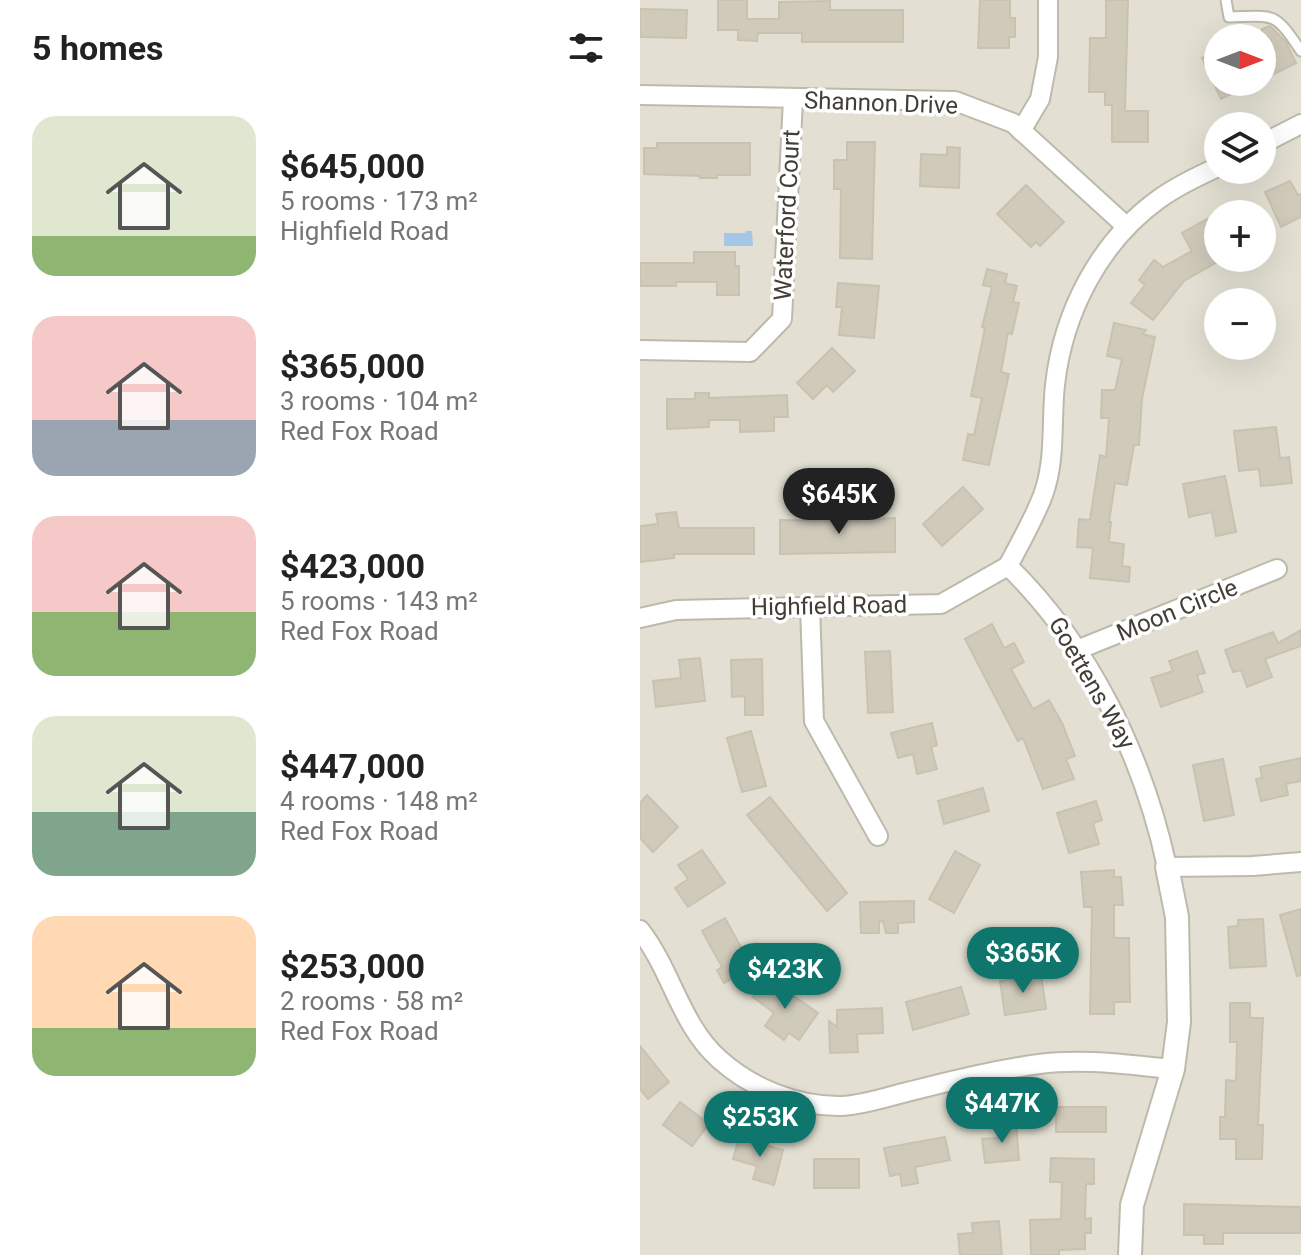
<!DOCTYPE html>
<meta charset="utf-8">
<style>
body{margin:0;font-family:Roboto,sans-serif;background:#f6f6f6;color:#222;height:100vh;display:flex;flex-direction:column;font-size:30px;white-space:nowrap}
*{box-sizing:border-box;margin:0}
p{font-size:26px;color:#767676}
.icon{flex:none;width:44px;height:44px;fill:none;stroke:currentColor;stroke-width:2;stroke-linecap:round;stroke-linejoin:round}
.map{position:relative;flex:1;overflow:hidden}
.side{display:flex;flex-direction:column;background:#fff;width:640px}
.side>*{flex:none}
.needle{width:52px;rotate:90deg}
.controls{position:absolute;left:564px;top:24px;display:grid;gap:16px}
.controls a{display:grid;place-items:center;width:72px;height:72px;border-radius:50%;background:#fff;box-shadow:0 8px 32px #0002;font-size:40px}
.price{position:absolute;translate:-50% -68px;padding:0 18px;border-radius:28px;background:#0f766e;color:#fff;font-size:26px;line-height:52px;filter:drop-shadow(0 2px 4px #0008)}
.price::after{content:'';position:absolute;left:50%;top:48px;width:24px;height:18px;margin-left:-12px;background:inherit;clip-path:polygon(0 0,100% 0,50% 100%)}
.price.on{background:#222;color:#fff}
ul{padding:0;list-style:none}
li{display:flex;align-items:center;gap:24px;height:200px;padding:0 32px}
li span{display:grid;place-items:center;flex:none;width:224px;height:160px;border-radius:24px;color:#555}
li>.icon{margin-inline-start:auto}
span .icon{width:96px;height:96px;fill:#fffc;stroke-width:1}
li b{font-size:34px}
h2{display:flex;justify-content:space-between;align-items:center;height:96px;padding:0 32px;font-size:34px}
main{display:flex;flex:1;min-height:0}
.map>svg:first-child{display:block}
.residential{fill:#e3e0d3;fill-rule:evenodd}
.water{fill:#a6c6e7}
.building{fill:#d0cabb;stroke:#cac2af;stroke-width:2}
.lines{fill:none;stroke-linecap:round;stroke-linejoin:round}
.service-casing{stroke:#bdb9ab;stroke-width:13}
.minor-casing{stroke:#bdb9ab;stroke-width:22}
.tertiary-casing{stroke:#bdb9ab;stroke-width:26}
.service{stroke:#fff;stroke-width:9}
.minor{stroke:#fff;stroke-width:18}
.tertiary{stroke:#fff;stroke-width:22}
.labels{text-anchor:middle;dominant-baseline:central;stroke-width:7;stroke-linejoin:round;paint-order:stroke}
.street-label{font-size:24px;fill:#413e35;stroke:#fff}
</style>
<main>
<section class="side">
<h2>5 homes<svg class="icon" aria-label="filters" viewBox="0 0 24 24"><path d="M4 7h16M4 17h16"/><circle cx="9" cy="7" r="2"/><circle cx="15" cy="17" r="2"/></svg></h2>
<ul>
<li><span style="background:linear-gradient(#dfe7d0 75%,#8fb573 0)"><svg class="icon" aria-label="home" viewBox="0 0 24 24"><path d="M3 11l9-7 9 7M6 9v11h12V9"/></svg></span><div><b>$645,000</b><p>5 rooms · 173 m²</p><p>Highfield Road</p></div></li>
<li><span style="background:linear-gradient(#f6c9c9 65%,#9aa5b1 0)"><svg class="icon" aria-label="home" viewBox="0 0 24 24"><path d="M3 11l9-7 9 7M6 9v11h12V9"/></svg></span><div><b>$365,000</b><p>3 rooms · 104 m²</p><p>Red Fox Road</p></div></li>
<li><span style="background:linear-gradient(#f6c9c9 60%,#8fb573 0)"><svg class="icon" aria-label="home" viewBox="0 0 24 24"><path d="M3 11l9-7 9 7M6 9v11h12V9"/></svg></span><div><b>$423,000</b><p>5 rooms · 143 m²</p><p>Red Fox Road</p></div></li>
<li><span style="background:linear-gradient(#dfe7d0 60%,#7fa58c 0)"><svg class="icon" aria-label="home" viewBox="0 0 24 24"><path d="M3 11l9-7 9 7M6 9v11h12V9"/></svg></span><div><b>$447,000</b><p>4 rooms · 148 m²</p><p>Red Fox Road</p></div></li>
<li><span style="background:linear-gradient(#ffd9b3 70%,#8fb573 0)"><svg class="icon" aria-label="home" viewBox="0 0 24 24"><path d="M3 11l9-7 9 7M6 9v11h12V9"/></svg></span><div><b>$253,000</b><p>2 rooms · 58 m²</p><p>Red Fox Road</p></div></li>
</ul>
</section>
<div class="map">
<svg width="661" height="1255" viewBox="0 0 661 1255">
<rect width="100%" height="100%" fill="#f0eee4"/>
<path class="residential" d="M0,0H661V1255H0ZM578,38H622V82H578ZM578,126H622V170H578ZM578,214H622V258H578ZM578,302H622V346H578Z"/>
<g class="water">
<polygon points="106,231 112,231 113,246 84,246 84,233 105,233"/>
<polygon points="186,494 186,509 166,510 165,513 156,511 156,495"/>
</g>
<g class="building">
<polygon points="78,0 107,0 107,19 139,19 139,2 190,1 190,10 263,10 263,42 162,42 162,33 118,33 117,41 98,40 98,30 78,30"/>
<polygon points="340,0 370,0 370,18 375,18 375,37 369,37 369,48 338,48"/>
<polygon points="466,0 488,0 485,111 508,111 508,142 472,142 472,105 465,105 465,92 449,92 450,38 466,38"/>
<polygon points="0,9 47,10 46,38 0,37"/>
<polygon points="630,26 646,42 656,63 622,80 622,29"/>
<polygon points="578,50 578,82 617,82 581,99 562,58"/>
<polygon points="207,142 235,142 232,259 200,258 201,189 194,189 194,160 207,160"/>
<polygon points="17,143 110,143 110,175 77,175 77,178 60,178 60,176 4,174 4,148 17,148"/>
<polygon points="307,147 320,148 319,188 280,186 281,154 307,155"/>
<polygon points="650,181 658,195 661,194 661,217 641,227 625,192"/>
<polygon points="386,185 424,222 400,246 396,242 391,247 357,214"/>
<polygon points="567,219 578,238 571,241 578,252 578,258 582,259 544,281 513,320 491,303 505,285 499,280 514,260 523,267 552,251 542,233"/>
<polygon points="54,252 95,252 95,266 99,266 99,295 77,295 77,282 36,282 36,286 0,286 0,263 54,263"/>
<polygon points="347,269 367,274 365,283 377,286 373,302 379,303 372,334 368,333 361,372 369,374 349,465 323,460 328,434 334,435 342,398 331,396 345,328 342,327 352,287 343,285"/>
<polygon points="198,283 239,286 234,338 199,335 202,307 196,307"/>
<polygon points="474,323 506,330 502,334 515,337 502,399 499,445 494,445 487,485 475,483 469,522 471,522 469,542 484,544 482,566 490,567 489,582 450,578 453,548 437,547 439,519 450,520 460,455 466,457 469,418 461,418 462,390 475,390 482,359 467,356"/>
<polygon points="192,348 215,371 193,392 187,385 173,399 157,383"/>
<polygon points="55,393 69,393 69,398 147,395 148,417 134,417 134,431 100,432 100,420 69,420 69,427 27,429 27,399 55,399"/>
<polygon points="636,427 640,458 649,457 652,483 621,486 619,469 599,471 594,431"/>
<polygon points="585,476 596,532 576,536 572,512 549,517 543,484"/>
<polygon points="323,487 343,509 302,546 283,524"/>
<polygon points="235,510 235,519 255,518 255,552 140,554 140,520 218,521 218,511"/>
<polygon points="36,512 39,528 114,528 114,554 34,554 34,558 0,562 0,526 18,524 16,514"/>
<polygon points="352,624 364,648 374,643 384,662 371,669 393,709 409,700 422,723 435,756 426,759 434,779 403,789 383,738 378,741 325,639"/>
<polygon points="661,630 661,646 625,659 632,677 607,687 601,670 593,672 585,650 633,632 638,643"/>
<polygon points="250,651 253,712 228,713 225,652"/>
<polygon points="557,651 565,673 557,675 563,692 521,707 511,678 533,671 529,661"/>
<polygon points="60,658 65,701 16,707 13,681 41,678 39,660"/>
<polygon points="122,659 123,715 105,715 105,696 92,697 91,660"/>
<polygon points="292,723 297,745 291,747 297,769 277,774 273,754 258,758 251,733"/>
<polygon points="111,731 126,786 102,792 87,738"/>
<polygon points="661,758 661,781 646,784 648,795 621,801 616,779 622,778 620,767"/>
<polygon points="583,759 594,815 564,821 553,765"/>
<polygon points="343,788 349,811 304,824 298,801"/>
<polygon points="7,795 38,827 13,852 0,838 0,803"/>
<polygon points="130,797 207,893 187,911 107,815"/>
<polygon points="456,801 462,820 453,823 459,844 429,853 417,813"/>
<polygon points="62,850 85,883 48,907 35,888 48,879 38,865"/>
<polygon points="315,851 340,865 314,913 289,899"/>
<polygon points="474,870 474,877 481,877 483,905 474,905 474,938 489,938 490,1002 474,1002 474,1014 450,1014 452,907 444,907 441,872"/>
<polygon points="274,901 274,922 258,923 258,933 246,933 243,921 239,922 239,933 221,933 220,902"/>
<polygon points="661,909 661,975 657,976 640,915"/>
<polygon points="85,918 112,967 84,983 77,970 82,967 62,931"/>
<polygon points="623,919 626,966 590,968 588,927 598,926 598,920"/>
<polygon points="401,974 406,1009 365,1015 360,981"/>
<polygon points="127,977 178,1013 159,1040 149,1033 144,1040 125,1026 134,1013 113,997"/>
<polygon points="321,987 329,1014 273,1030 266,1002"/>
<polygon points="590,1003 610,1003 610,1018 623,1018 618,1125 623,1125 622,1159 596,1159 596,1139 580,1139 580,1117 585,1117 586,1080 596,1081 597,1042 590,1042"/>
<polygon points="242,1008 243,1033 217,1034 218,1052 190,1053 189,1021 197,1027 197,1010"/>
<polygon points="0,1046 29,1082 8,1099 0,1089"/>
<polygon points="40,1102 69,1124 52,1146 23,1125"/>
<rect x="416" y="1107" width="50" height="25"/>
<polygon points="376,1122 379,1160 345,1163 342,1139 358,1138 357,1124"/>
<polygon points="305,1137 310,1160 275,1167 278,1183 262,1186 260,1174 250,1176 244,1148"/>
<polygon points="99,1138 143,1150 134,1185 113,1179 117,1166 93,1159"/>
<polygon points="411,1158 454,1159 454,1184 446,1184 445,1219 451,1218 451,1233 445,1233 445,1249 419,1250 419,1255 391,1255 390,1220 421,1219 422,1182 410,1182"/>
<rect x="174" y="1159" width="45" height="29"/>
<polygon points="544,1204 661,1207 661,1233 583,1233 583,1244 564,1244 564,1235 544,1235"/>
<polygon points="359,1221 362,1255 320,1255 318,1234 333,1233 332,1223"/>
</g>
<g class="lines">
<defs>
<path id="service" d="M586,0L589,17C636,16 634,11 661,51"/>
<g id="minor">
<polyline points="0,95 315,101 373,123 487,227"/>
<polyline points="381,131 400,99 408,57 408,0"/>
<polyline points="622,144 661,124"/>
<polyline points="0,350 110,352 142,319 153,99"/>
<path d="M368,566C450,646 503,756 527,867L613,866L661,862"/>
<path d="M368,566C380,543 394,519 403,495C416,460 411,421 415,385C423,313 459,242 519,199C537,186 558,176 578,167"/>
<polyline points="170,606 174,721 238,836"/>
<polyline points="0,618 36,610 301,604 368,566"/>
<polyline points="437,650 637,569"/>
<path d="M0,930C32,971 40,1024 79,1059C111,1088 157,1107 202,1106C223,1105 247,1097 267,1092C311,1081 354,1070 399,1064C442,1058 489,1065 533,1069"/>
</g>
<polyline id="tertiary" points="490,1255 492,1205 533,1069 539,1022 537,917 527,867"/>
</defs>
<use href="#service" class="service-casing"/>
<use href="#minor" class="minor-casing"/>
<use href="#tertiary" class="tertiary-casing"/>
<use href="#service" class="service"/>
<use href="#minor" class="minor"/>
<use href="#tertiary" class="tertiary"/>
</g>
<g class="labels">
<g class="street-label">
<text transform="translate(241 103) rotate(2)">Shannon Drive</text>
<text transform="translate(147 215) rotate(-87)">Waterford Court</text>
<text transform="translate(189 606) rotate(-1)">Highfield Road</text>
<text transform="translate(537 610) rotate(-22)">Moon Circle</text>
<text transform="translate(452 683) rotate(60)">Goettens Way</text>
</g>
</g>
</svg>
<div class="controls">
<a><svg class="needle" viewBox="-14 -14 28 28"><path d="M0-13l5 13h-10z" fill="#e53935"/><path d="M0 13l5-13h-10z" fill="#767676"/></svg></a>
<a><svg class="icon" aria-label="layers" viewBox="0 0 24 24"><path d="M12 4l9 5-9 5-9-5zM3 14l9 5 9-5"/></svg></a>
<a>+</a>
<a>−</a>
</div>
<b class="price on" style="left:199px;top:536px">$645K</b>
<b class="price" style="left:383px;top:995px">$365K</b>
<b class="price" style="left:145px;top:1011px">$423K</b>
<b class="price" style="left:362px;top:1145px">$447K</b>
<b class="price" style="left:120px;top:1159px">$253K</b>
</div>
</main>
